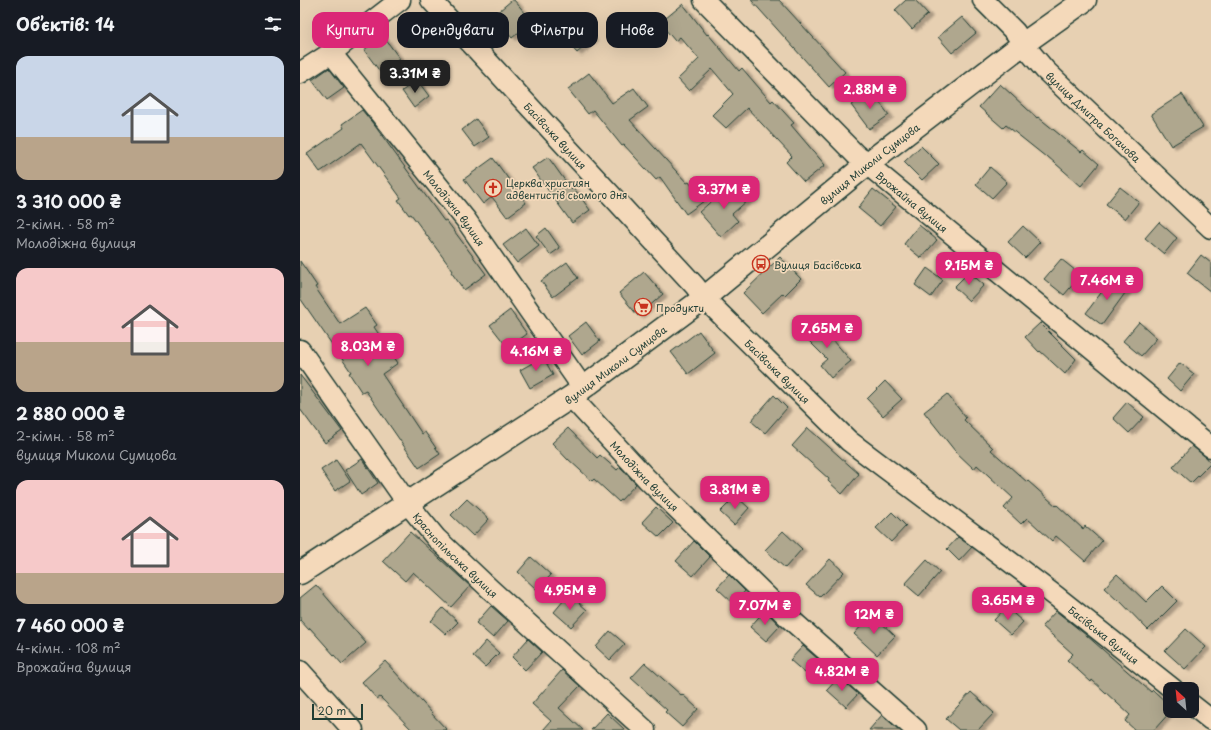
<!DOCTYPE html>
<html lang="uk">
<meta charset="utf-8">
<style>
body{margin:0;font-family:"Playpen Sans",sans-serif;background:#242831;color:#f1f3f6;height:100vh;display:flex;flex-direction:column;font-size:15px;white-space:nowrap}
*{box-sizing:border-box;margin:0}
p{font-size:13px;color:#9ea1a6}
.icon{flex:none;width:22px;height:22px;fill:none;stroke:currentColor;stroke-width:2;stroke-linecap:round;stroke-linejoin:round}
.map{position:relative;flex:1;overflow:hidden}
.side{display:flex;flex-direction:column;background:#171b24;width:300px}
.side>*{flex:none}
.banner{position:absolute;left:12px;top:12px;width:380px;height:36px;display:flex;gap:8px}
.needle{width:26px;rotate:333deg}
.buttons{position:absolute;left:863px;top:682px;display:grid;gap:8px}
.buttons a{display:grid;place-items:center;width:36px;height:36px;border-radius:8px;background:#171b24;box-shadow:0 4px 16px #0002;font-size:20px}
.scale{position:absolute;left:12px;bottom:10px;width:51px;box-sizing:border-box;padding-left:4px;border:2px solid #1f3d34;border-top:0;font-size:11px;line-height:14px;white-space:nowrap;color:#1f3d34;-webkit-text-stroke:3px #f4d9ba;paint-order:stroke}
.price{position:absolute;translate:-50% -34px;padding:0 9px;border-radius:8px;background:#db2777;color:#fff;font-size:13px;line-height:26px;filter:drop-shadow(0 1px 2px #0008)}
.price::after{content:'';position:absolute;left:50%;top:24px;width:12px;height:9px;margin-left:-6px;background:inherit;clip-path:polygon(0 0,100% 0,50% 100%)}
.price.on{background:#222;color:#fff}
ul{padding:0;list-style:none}
li{display:grid;align-content:center;gap:8px;height:212px;padding:0 16px}
li span{display:grid;place-items:center;height:124px;border-radius:12px;color:#555}
li>.icon{margin-inline-start:auto}
span .icon{width:72px;height:72px;fill:#fffc;stroke-width:1}
li b{font-size:17px}
h2{display:flex;justify-content:space-between;align-items:center;height:48px;padding:0 16px;font-size:17px}
.chip{padding:0 14px;border-radius:12px;background:#171b24;box-shadow:0 4px 16px #0002;font-size:14px;line-height:36px}
.chip.on{background:#db2777;color:#fff}
main{display:flex;flex:1;min-height:0}
.map>svg:first-child{display:block}
.building{fill:#afa78e;stroke:#1f3d34;filter:url(#shadow)}
.lines{fill:none;stroke-linecap:round;stroke-linejoin:round}
.minor-casing{stroke:#1f3d34;stroke-width:23}
.tertiary-casing{stroke:#1f3d34;stroke-width:25}
.minor{stroke:#f4d9ba;stroke-width:20}
.tertiary{stroke:#f4d9ba;stroke-width:22}
.labels{text-anchor:middle;dominant-baseline:central;stroke-width:3.5;stroke-linejoin:round;paint-order:stroke}
.street-label{font-size:10px;fill:#1f3d34;stroke:#f4d9ba}
.poi-label{font-size:10px;fill:#1f3d34;stroke:#f4d9ba;text-anchor:start}
</style>
<main>
<section class="side">
<h2>Об’єктів: 14<svg class="icon" aria-label="filters" viewBox="0 0 24 24"><path d="M4 7h16M4 17h16"/><circle cx="9" cy="7" r="2"/><circle cx="15" cy="17" r="2"/></svg></h2>
<ul>
<li><span style="background:linear-gradient(#c9d6e8 65%,#b9a48a 0)"><svg class="icon" aria-label="home" viewBox="0 0 24 24"><path d="M3 11l9-7 9 7M6 9v11h12V9"/></svg></span><div><b>3 310 000 ₴</b><p>2-кімн. · 58 m²</p><p>Молодіжна вулиця</p></div></li>
<li><span style="background:linear-gradient(#f6c9c9 60%,#b9a48a 0)"><svg class="icon" aria-label="home" viewBox="0 0 24 24"><path d="M3 11l9-7 9 7M6 9v11h12V9"/></svg></span><div><b>2 880 000 ₴</b><p>2-кімн. · 58 m²</p><p>вулиця Миколи Сумцова</p></div></li>
<li><span style="background:linear-gradient(#f6c9c9 75%,#b9a48a 0)"><svg class="icon" aria-label="home" viewBox="0 0 24 24"><path d="M3 11l9-7 9 7M6 9v11h12V9"/></svg></span><div><b>7 460 000 ₴</b><p>4-кімн. · 108 m²</p><p>Врожайна вулиця</p></div></li>
</ul>
</section>
<div class="map">
<svg width="911" height="730" viewBox="0 0 911 730">
<defs>
<filter id="shadow"><feDropShadow dx="4.5" dy="2.5" stdDeviation="1" flood-color="#0004"/></filter>
</defs>
<rect width="100%" height="100%" fill="#e7d0b2"/>
<filter id="ink" filterUnits="userSpaceOnUse"><feTurbulence type="fractalNoise" baseFrequency=".025" numOctaves="2"/><feDisplacementMap in="SourceGraphic" scale="8" xChannelSelector="R" yChannelSelector="G"/><feConvolveMatrix kernelMatrix="1 2 1 2 8 2 1 2 1" color-interpolation-filters="sRGB"/></filter>
<g filter="url(#ink)">
<g class="building">
<polygon points="212,0 214,0 232,21 212,38 193,16"/>
<polygon points="451,0 479,0 545,72 529,87"/>
<polygon points="606,0 615,0 628,14 612,29 595,10"/>
<polygon points="383,4 407,35 408,34 439,71 442,68 471,102 473,100 494,123 491,125 525,165 504,182 486,162 492,156 447,108 426,128 412,115 433,94 412,69 389,91 378,79 399,59 380,37 375,41 360,23"/>
<polygon points="662,17 676,33 652,53 638,37"/>
<polygon points="276,19 293,39 277,53 260,34"/>
<polygon points="83,36 100,59 81,73 64,50"/>
<polygon points="29,68 44,88 27,100 12,80"/>
<polygon points="289,73 312,103 334,88 348,107 330,120 345,137 387,183 389,182 404,201 386,214 360,177 356,180 324,145 322,146 293,110 288,114 268,89"/>
<polygon points="117,80 129,96 114,108 102,91"/>
<polygon points="700,84 737,118 738,117 781,152 783,150 799,164 781,186 747,156 746,157 706,125 703,128 679,107"/>
<polygon points="571,91 589,115 569,129 551,105"/>
<polygon points="882,94 903,127 871,146 851,114"/>
<polygon points="62,110 75,126 144,221 146,220 186,274 164,290 151,272 153,271 111,214 109,215 98,200 101,198 61,143 20,172 7,154 44,128 42,124"/>
<polygon points="176,119 189,137 175,147 162,130"/>
<polygon points="621,146 639,164 622,180 604,162"/>
<polygon points="248,157 271,189 273,187 290,210 272,223 232,168"/>
<polygon points="193,158 226,203 207,217 192,197 183,204 164,179"/>
<polygon points="690,167 707,182 692,198 676,184"/>
<polygon points="432,183 448,200 432,214 438,221 421,237 399,212"/>
<polygon points="820,187 839,202 825,219 806,204"/>
<polygon points="573,189 596,207 580,226 558,208"/>
<polygon points="859,222 877,238 864,254 845,238"/>
<polygon points="619,225 637,240 621,258 604,244"/>
<polygon points="723,226 740,242 725,258 708,242"/>
<polygon points="226,228 239,246 217,263 203,245"/>
<polygon points="246,228 260,248 250,255 236,236"/>
<polygon points="901,255 911,263 911,292 887,273"/>
<polygon points="480,257 501,279 485,295 483,293 462,313 443,293"/>
<polygon points="761,259 781,275 764,295 744,279"/>
<polygon points="0,261 17,286 15,287 40,324 65,308 77,325 74,327 98,363 82,374 122,434 125,432 140,454 119,468 66,391 62,393 49,373 51,372 0,298"/>
<polygon points="267,262 278,278 253,297 241,281"/>
<polygon points="627,268 643,280 631,297 615,285"/>
<polygon points="344,272 363,294 338,316 319,293"/>
<polygon points="669,272 684,285 669,301 654,287"/>
<polygon points="812,278 828,289 802,325 786,313"/>
<polygon points="210,310 227,334 208,348 190,325"/>
<polygon points="520,319 532,331 528,334 551,361 531,378 520,365 527,359 504,336"/>
<polygon points="286,322 300,341 282,355 268,336"/>
<polygon points="839,322 857,338 841,356 823,341"/>
<polygon points="740,323 776,359 765,374 740,351 739,352 725,337"/>
<polygon points="399,331 415,353 388,374 371,352"/>
<polygon points="243,357 253,375 230,388 220,370"/>
<polygon points="880,363 894,374 880,391 867,379"/>
<polygon points="0,375 42,431 25,443 0,409"/>
<polygon points="585,381 602,399 583,416 567,399"/>
<polygon points="647,394 666,418 664,420 693,448 691,450 727,482 728,481 756,506 757,505 783,529 785,526 802,541 785,561 756,536 752,541 727,518 721,524 704,508 713,498 677,465 674,469 655,451 624,412"/>
<polygon points="474,395 487,408 465,433 451,421"/>
<polygon points="827,402 844,417 829,433 813,418"/>
<polygon points="268,428 297,458 300,455 317,470 320,467 336,484 319,502 294,479 292,481 268,459 268,460 252,443"/>
<polygon points="508,428 559,474 542,494 528,481 529,479 492,446"/>
<polygon points="892,446 906,457 911,463 891,483 873,467"/>
<polygon points="62,459 78,483 61,495 45,470"/>
<polygon points="36,460 50,481 35,491 21,470"/>
<polygon points="436,496 449,508 434,525 420,512"/>
<polygon points="167,499 189,519 173,536 151,515"/>
<polygon points="356,507 373,523 359,537 342,522"/>
<polygon points="592,512 606,526 591,542 576,528"/>
<polygon points="483,531 502,549 485,568 465,550"/>
<polygon points="110,532 170,586 151,607 113,572 105,581 83,561"/>
<polygon points="658,537 672,547 659,561 647,549"/>
<polygon points="394,541 410,557 393,576 376,561"/>
<polygon points="231,557 251,575 237,590 218,572"/>
<polygon points="530,559 544,572 520,597 506,585"/>
<polygon points="627,560 640,572 619,596 605,584"/>
<polygon points="817,574 846,602 862,586 877,601 848,630 818,599 817,600 804,588"/>
<polygon points="429,575 445,591 434,604 417,588"/>
<polygon points="16,585 35,607 34,607 66,643 42,664 10,628 9,630 0,620 0,598"/>
<polygon points="269,594 287,610 271,627 254,612"/>
<polygon points="191,606 208,621 193,638 176,623"/>
<polygon points="706,607 723,622 711,635 694,620"/>
<polygon points="143,608 158,622 146,634 131,621"/>
<polygon points="465,610 480,626 466,641 450,627"/>
<polygon points="756,611 786,635 851,692 853,690 870,706 870,711 871,711 854,730 835,730 825,721 830,715 792,680 791,682 767,660 773,654 742,626"/>
<polygon points="572,614 595,636 577,655 554,634"/>
<polygon points="886,629 906,647 885,669 865,651"/>
<polygon points="310,631 325,644 310,660 296,647"/>
<polygon points="228,639 242,652 225,670 212,657"/>
<polygon points="186,641 199,653 185,667 173,656"/>
<polygon points="503,646 518,659 505,673 490,660"/>
<polygon points="85,661 132,713 131,713 147,730 112,730 80,697 77,699 62,682"/>
<polygon points="345,663 381,695 382,694 398,709 382,727 365,712 367,710 331,678"/>
<polygon points="262,670 280,686 259,708 283,730 243,730 251,721 232,704"/>
<polygon points="539,677 558,694 546,707 527,690"/>
<polygon points="671,692 694,713 678,730 659,730 646,719"/>
<polygon points="307,713 325,730 291,730"/>
<polygon points="582,715 599,730 569,730"/>
</g>
<g class="lines">
<defs>
<g id="minor">
<path id="s1" d="M131,0L395,286L404,298L549,441L757,597L873,689"/>
<path id="s2" d="M404,0L556,155L911,447"/>
<path id="s3" d="M683,0L715,32L723,44L745,70L911,228"/>
<path id="s4" d="M31,53L166,220L276,378L282,388"/>
<polyline points="0,73 31,53 100,0"/>
<path id="s5" d="M0,350L108,504L136,538L190,589L345,730"/>
<path id="s6" d="M271,397L347,479L489,618L616,730"/>
<polyline points="0,671 53,730"/>
<polyline points="892,705 911,720"/>
</g>
<g id="tertiary">
<path id="s7" d="M0,573L271,397L404,298L567,164L723,44L785,0"/>
</g>
</defs>
<use href="#minor" class="minor-casing"/>
<use href="#tertiary" class="tertiary-casing"/>
<use href="#minor" class="minor"/>
<use href="#tertiary" class="tertiary"/>
</g>
</g>
<defs>
<symbol id="church-ring" viewBox="-11 -11 22 22"><circle r="9.5" fill="#f4d9ba" stroke="#c8321e" stroke-width="1.5"/><path d="M-1.2-6h2.4v3.5h3.3v2.4h-3.3V6h-2.4V-.1h-3.3v-2.4h3.3Z" fill="#c8321e"/></symbol>
<symbol id="bus-ring" viewBox="-11 -11 22 22"><circle r="9.5" fill="#f4d9ba" stroke="#c8321e" stroke-width="1.5"/><path d="M-5-6H5V4H4V6H2V4H-2V6H-4V4H-5ZM-3.5-4V0h7V-4ZM-3.5 1.2v1.5H-2V1.2ZM2 1.2v1.5H3.5V1.2Z" fill="#c8321e"/></symbol>
<symbol id="supermarket-ring" viewBox="-11 -11 22 22"><circle r="9.5" fill="#f4d9ba" stroke="#c8321e" stroke-width="1.5"/><path d="M-6-5.5h2.5l.6 2H6L4.5 2H-2.5L-4.4-4H-6ZM-1.5 3.2a1.3 1.3 0 1 0 .1 0ZM3 3.2a1.3 1.3 0 1 0 .1 0Z" fill="#c8321e"/></symbol>
</defs>
<g fill-rule="evenodd">
<use href="#church-ring" x="183" y="178" width="20" height="20"/>
<use href="#bus-ring" x="451" y="254" width="20" height="20"/>
<use href="#supermarket-ring" x="333" y="297" width="20" height="20"/>
</g>
<g class="labels">
<g class="street-label">
<text stroke="none"><textPath href="#s3" startOffset="161">вулиця Дмитра Богачова</textPath></text>
<text stroke="none"><textPath href="#s1" startOffset="184">Басівська вулиця</textPath></text>
<text stroke="none"><textPath href="#s7" startOffset="702">вулиця Миколи Сумцова</textPath></text>
<text stroke="none"><textPath href="#s2" startOffset="290">Врожайна вулиця</textPath></text>
<text stroke="none"><textPath href="#s4" startOffset="198">Молодіжна вулиця</textPath></text>
<text stroke="none"><textPath href="#s7" startOffset="378">вулиця Миколи Сумцова</textPath></text>
<text stroke="none"><textPath href="#s1" startOffset="508">Басівська вулиця</textPath></text>
<text stroke="none"><textPath href="#s6" startOffset="108">Молодіжна вулиця</textPath></text>
<text stroke="none"><textPath href="#s5" startOffset="258">Краснопільська вулиця</textPath></text>
<text stroke="none"><textPath href="#s1" startOffset="928">Басівська вулиця</textPath></text>
</g>
<g class="poi-label">
<text x="206" y="182">Церква християн<tspan x="206" dy="12">адвентистів сьомого дня</tspan></text>
<text x="474" y="264">Вулиця Басівська</text>
<text x="356" y="307">Продукти</text>
</g>
</g>
</svg>
<div class="buttons">
<a><svg class="needle" viewBox="-14 -14 28 28"><path d="M0-13l5 13h-10z" fill="#e53935"/><path d="M0 13l5-13h-10z" fill="#9ea1a6"/></svg></a>
</div>
<div class="scale">20 m</div>
<b class="price on" style="left:115px;top:94px">3.31M ₴</b>
<b class="price" style="left:570px;top:110px">2.88M ₴</b>
<b class="price" style="left:424px;top:210px">3.37M ₴</b>
<b class="price" style="left:669px;top:286px">9.15M ₴</b>
<b class="price" style="left:807px;top:301px">7.46M ₴</b>
<b class="price" style="left:527px;top:349px">7.65M ₴</b>
<b class="price" style="left:68px;top:367px">8.03M ₴</b>
<b class="price" style="left:236px;top:372px">4.16M ₴</b>
<b class="price" style="left:435px;top:510px">3.81M ₴</b>
<b class="price" style="left:270px;top:611px">4.95M ₴</b>
<b class="price" style="left:708px;top:621px">3.65M ₴</b>
<b class="price" style="left:465px;top:626px">7.07M ₴</b>
<b class="price" style="left:574px;top:635px">12M ₴</b>
<b class="price" style="left:542px;top:692px">4.82M ₴</b>
<div class="banner">
<a class="chip on">Купити</a>
<a class="chip">Орендувати</a>
<a class="chip">Фільтри</a>
<a class="chip">Нове</a>
</div>
</div>
</main>
